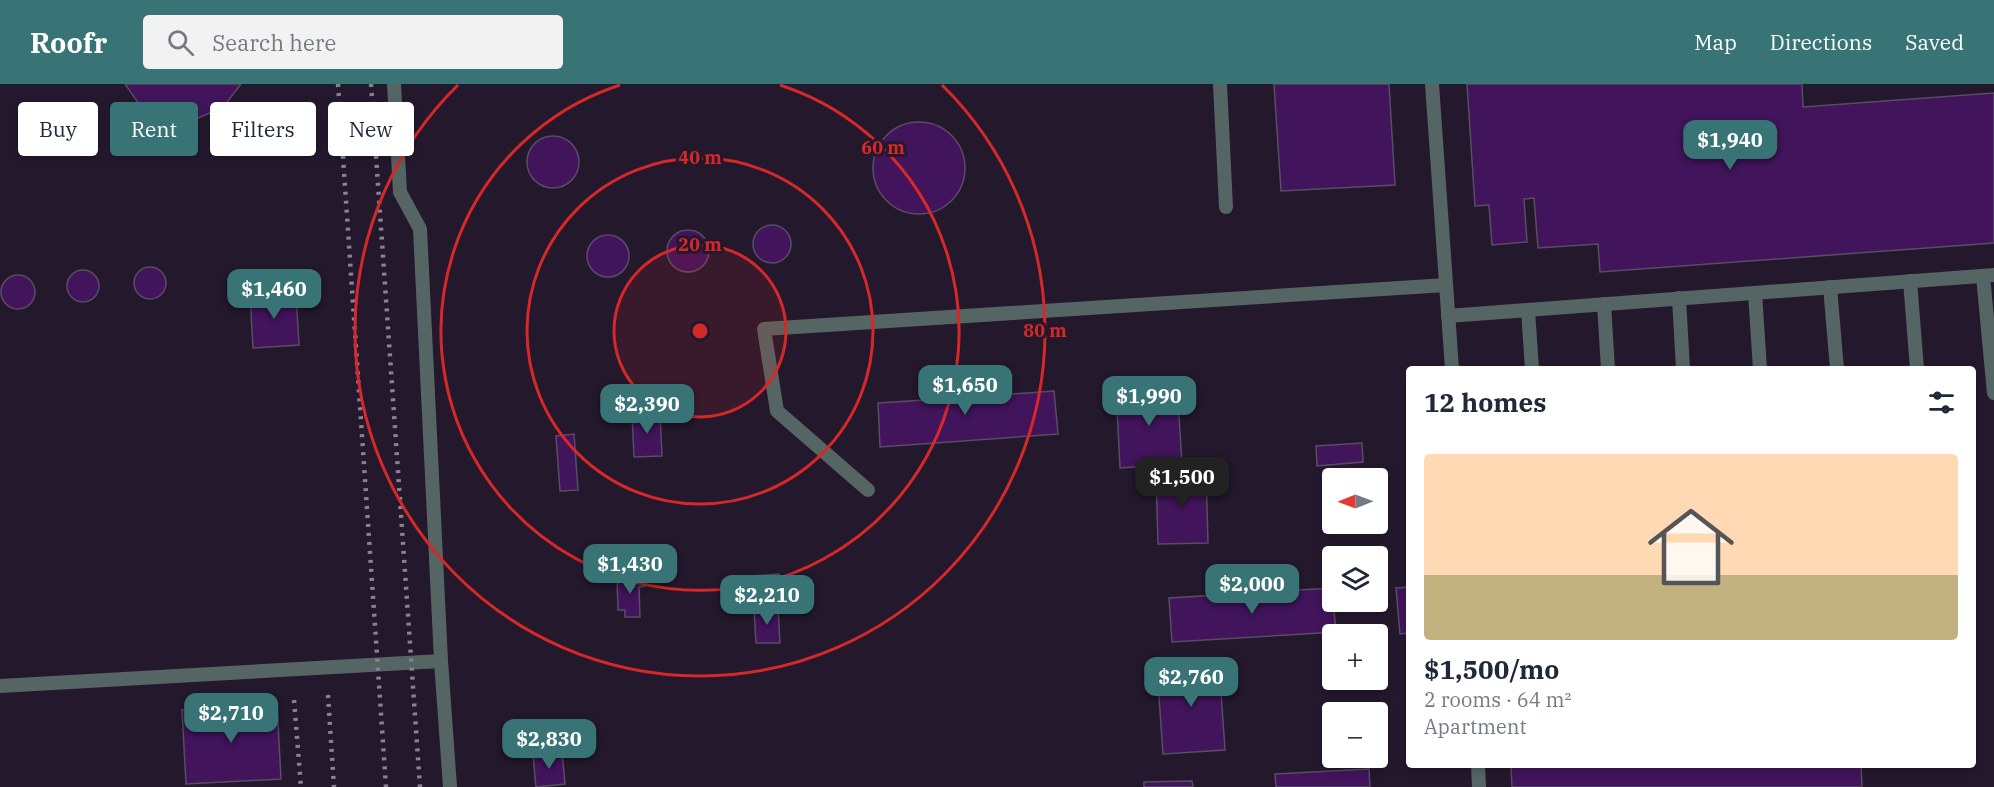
<!DOCTYPE html>
<meta charset="utf-8">
<style>
body{margin:0;font-family:"IBM Plex Serif",serif;background:#f2f2f3;color:#1f2937;height:100vh;display:flex;flex-direction:column;font-size:22px;white-space:nowrap}
*{box-sizing:border-box;margin:0}
p{font-size:20px;color:#747a83}
.icon{flex:none;width:33px;height:33px;fill:none;stroke:currentColor;stroke-width:2;stroke-linecap:round;stroke-linejoin:round}
.map{position:relative;flex:1;overflow:hidden}
.details{position:absolute;left:1406px;top:282px;width:570px;height:402px;display:flex;flex-direction:column;background:#fff;border-radius:6px;box-shadow:0 3px 9px #0003}
.details>*{flex:none}
.banner{position:absolute;left:18px;top:18px;width:570px;height:54px;display:flex;gap:12px}
.needle{width:39px;rotate:269deg}
.tools{position:absolute;left:1322px;top:384px;display:grid;gap:12px}
.tools a{display:grid;place-items:center;width:66px;height:66px;border-radius:6px;background:#fff;box-shadow:0 3px 9px #0003;font-size:30px}
.price{position:absolute;translate:-50% -51px;padding:0 14px;border-radius:12px;background:#387376;color:#fff;font-size:20px;line-height:39px;filter:drop-shadow(0 2px 3px #0008)}
.price::after{content:'';position:absolute;left:50%;top:36px;width:18px;height:14px;margin-left:-9px;background:inherit;clip-path:polygon(0 0,100% 0,50% 100%)}
.price.current{background:#222;color:#fff}
ul{padding:0;list-style:none}
li{display:grid;align-content:center;gap:12px;height:318px;padding:0 18px}
li+li{border-top:2px solid #e0e1e3}
li span{display:grid;place-items:center;height:186px;border-radius:6px;color:#555}
li>.icon{margin-inline-start:auto}
span .icon{width:108px;height:108px;fill:#fffc;stroke-width:1}
li b{font-size:26px}
h2{display:flex;justify-content:space-between;align-items:center;height:72px;padding:0 18px;font-size:26px}
.chip{padding:0 21px;border-radius:6px;background:#fff;box-shadow:0 3px 9px #0003;font-size:21px;line-height:54px}
.chip.current{background:#387376;color:#fff}
header{display:flex;align-items:center;gap:36px;box-sizing:border-box;height:84px;padding:0 30px;background:#387376;color:#fff}
header strong{font-size:28px}
nav{display:flex;gap:33px;margin-inline-start:auto;font-size:21px}
.search{width:420px;height:54px;background:#f2f2f3;display:flex;align-items:center;gap:15px;box-sizing:border-box;padding:0 21px;border-radius:6px;color:#747a83;font-size:22px}
.map>svg:first-child{display:block}
.building{fill:#41145b;stroke:#5a4c65;stroke-width:1.5}
.lines{fill:none;stroke-linecap:round;stroke-linejoin:round}
.service{stroke:#556563;stroke-width:14}
.rail{stroke:#8b8193;stroke-width:4.5;stroke-dasharray:3 6;stroke-linecap:butt}
.ring{fill:none;stroke:#d62828;stroke-width:3}
.centre{fill:#d62828;stroke:#24182d;stroke-width:3}
.ring-label{font-size:18px;text-anchor:middle;font-weight:bold;fill:#d62828;stroke:#24182d;stroke-width:6;stroke-linejoin:round;paint-order:stroke}
</style>
<header>
<strong>Roofr</strong>
<div class="search"><svg class="icon" aria-label="search" viewBox="0 0 24 24"><circle cx="10" cy="10" r="6"/><path d="M15 15l6 6"/></svg>Search here</div>
<nav><a>Map</a><a>Directions</a><a>Saved</a></nav>
</header>
<div class="map">
<svg width="1994" height="703" viewBox="0 0 1994 703">
<rect width="100%" height="100%" fill="#24182d"/>
<g class="building">
<polygon points="125,0 241,0 227,18 217,26 198,34 184,36 170,35 151,28 139,20"/>
<polygon points="1274,0 1389,0 1395,101 1281,107"/>
<polygon points="1467,0 1802,0 1803,23 1994,9 1994,159 1600,188 1598,160 1538,164 1534,114 1524,115 1527,158 1492,161 1489,121 1475,122"/>
<circle cx="919" cy="84" r="46"/>
<circle cx="553" cy="78" r="26"/>
<circle cx="772" cy="160" r="19"/>
<circle cx="688" cy="167" r="21"/>
<circle cx="608" cy="172" r="21"/>
<circle cx="150" cy="199" r="16"/>
<circle cx="83" cy="202" r="16"/>
<circle cx="18" cy="208" r="17"/>
<polygon points="296,209 299,261 253,264 250,211"/>
<polygon points="954,288 955,314 1054,307 1058,350 880,363 878,319 925,316 923,290"/>
<polygon points="1177,301 1182,380 1120,384 1116,305"/>
<polygon points="660,329 662,372 634,373 632,330"/>
<polygon points="574,350 578,406 560,407 556,352"/>
<polygon points="1362,359 1363,378 1317,382 1316,362"/>
<polygon points="1206,387 1208,459 1158,460 1156,389"/>
<polygon points="779,490 780,517 741,519 739,493"/>
<polygon points="645,492 645,502 639,503 640,533 625,533 625,526 618,526 617,493"/>
<polygon points="1408,503 1408,549 1400,550 1396,504"/>
<polygon points="1332,504 1336,548 1172,558 1169,514"/>
<polygon points="778,524 780,559 756,559 754,525"/>
<polygon points="1219,579 1225,666 1163,670 1157,583"/>
<polygon points="277,621 281,695 186,700 182,626"/>
<polygon points="562,668 565,700 536,703 533,671"/>
<polygon points="1511,681 1861,681 1862,703 1512,703"/>
<polygon points="1369,685 1370,703 1276,703 1275,690"/>
<polygon points="1192,697 1193,703 1144,703 1144,698"/>
</g>
<g class="lines">
<g class="service">
<polyline points="1220,0 1226,123"/>
<polyline points="1432,0 1452,285"/>
<polyline points="1983,192 1994,309"/>
<polyline points="1910,197 1917,285"/>
<polyline points="1830,203 1837,285"/>
<polyline points="1755,209 1760,285"/>
<polyline points="1679,214 1683,285"/>
<polyline points="1604,220 1608,285"/>
<polyline points="1528,226 1532,285"/>
<polyline points="1448,232 1994,191"/>
<polyline points="868,406 777,327 764,245 1446,201"/>
<polyline points="441,577 450,703"/>
<polyline points="0,602 441,577 420,145 400,108 394,0"/>
<polyline points="1478,681 1479,703"/>
</g>
<g class="rail">
<polyline points="338,0 386,703"/>
<polyline points="371,0 420,703"/>
<polyline points="328,611 334,703"/>
<polyline points="294,616 301,703"/>
</g>
</g>
<circle cx="700" cy="247" r="86" fill="#d62828" fill-opacity=".12"/>
<g class="ring">
<circle cx="700" cy="247" r="86"/>
<circle cx="700" cy="247" r="173"/>
<path d="M780 1A259 259 0 1 1 620 1"/>
<path d="M942 1A345 345 0 1 1 458 1"/>
</g>
<circle cx="700" cy="247" r="9" class="centre"/>
<g class="ring-label">
<text x="883" y="70">60 m</text>
<text x="700" y="80">40 m</text>
<text x="700" y="167">20 m</text>
<text x="1045" y="253">80 m</text>
</g>
</svg>
<div class="tools">
<a><svg class="needle" viewBox="-14 -14 28 28"><path d="M0-13l5 13h-10z" fill="#e53935"/><path d="M0 13l5-13h-10z" fill="#747a83"/></svg></a>
<a><svg class="icon" aria-label="layers" viewBox="0 0 24 24"><path d="M12 4l9 5-9 5-9-5zM3 14l9 5 9-5"/></svg></a>
<a>+</a>
<a>−</a>
</div>
<b class="price" style="left:1730px;top:87px">$1,940</b>
<b class="price" style="left:274px;top:236px">$1,460</b>
<b class="price" style="left:965px;top:332px">$1,650</b>
<b class="price" style="left:1149px;top:343px">$1,990</b>
<b class="price" style="left:647px;top:351px">$2,390</b>
<b class="price current" style="left:1182px;top:424px">$1,500</b>
<b class="price" style="left:630px;top:511px">$1,430</b>
<b class="price" style="left:1252px;top:531px">$2,000</b>
<b class="price" style="left:767px;top:542px">$2,210</b>
<b class="price" style="left:1191px;top:624px">$2,760</b>
<b class="price" style="left:231px;top:660px">$2,710</b>
<b class="price" style="left:549px;top:686px">$2,830</b>
<div class="banner">
<a class="chip">Buy</a>
<a class="chip current">Rent</a>
<a class="chip">Filters</a>
<a class="chip">New</a>
</div>
<section class="details">
<h2>12 homes<svg class="icon" aria-label="filters" viewBox="0 0 24 24"><path d="M4 7h16M4 17h16"/><circle cx="9" cy="7" r="2"/><circle cx="15" cy="17" r="2"/></svg></h2>
<ul>
<li><span style="background:linear-gradient(#ffd9b3 65%,#c2b280 0)"><svg class="icon" aria-label="home" viewBox="0 0 24 24"><path d="M3 11l9-7 9 7M6 9v11h12V9"/></svg></span><div><b>$1,500/mo</b><p>2 rooms · 64 m²</p><p>Apartment</p></div></li>
</ul>
</section>
</div>
